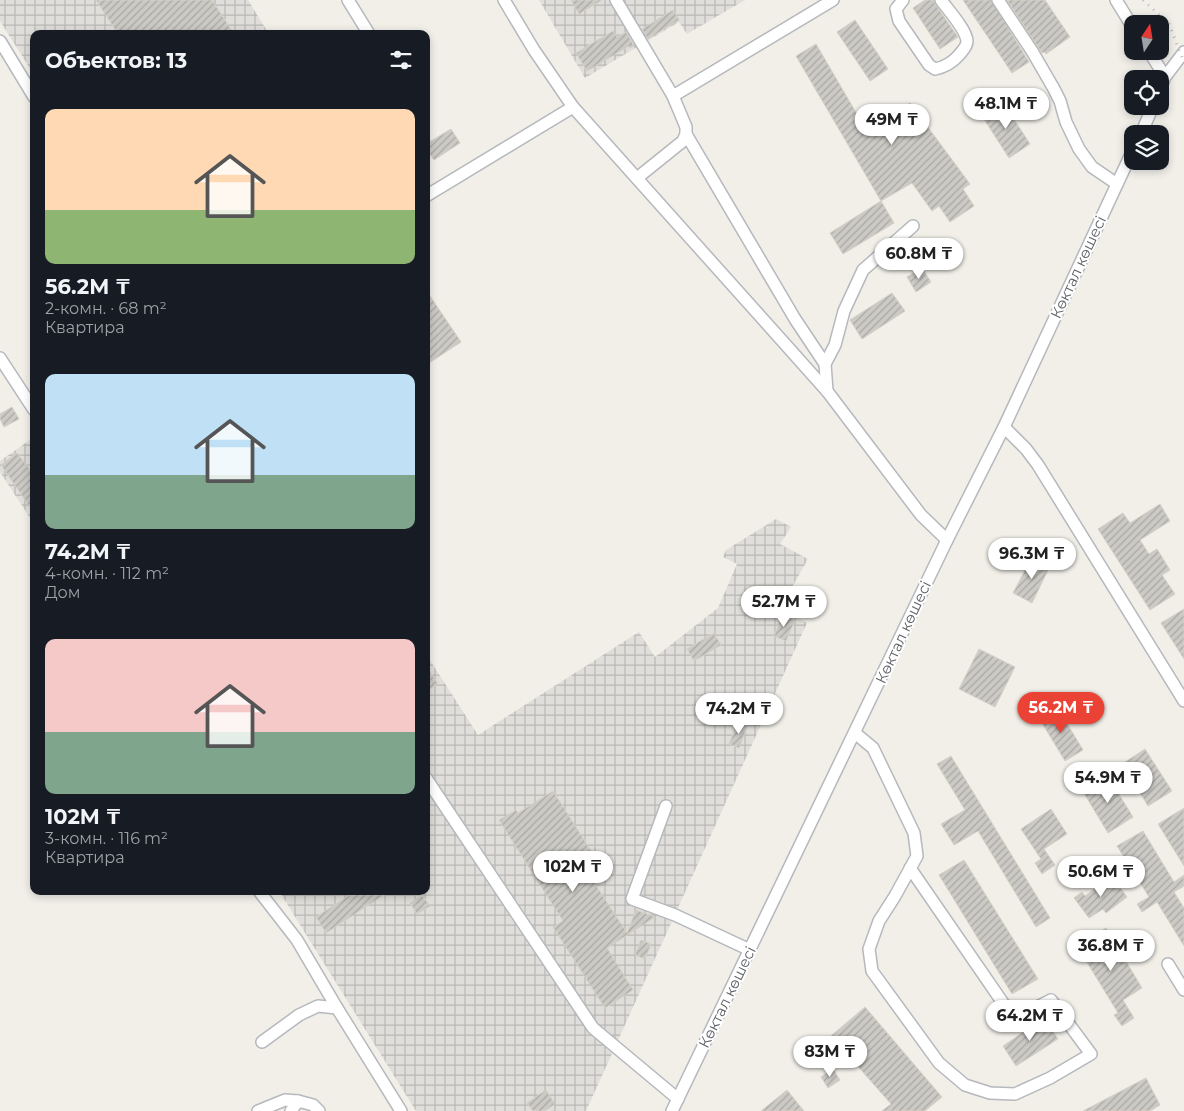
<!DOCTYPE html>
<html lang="ru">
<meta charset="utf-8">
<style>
body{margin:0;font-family:Montserrat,sans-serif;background:#20242c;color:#f1f3f6;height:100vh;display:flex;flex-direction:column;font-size:19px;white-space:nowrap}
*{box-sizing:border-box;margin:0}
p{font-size:16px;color:#9ea1a6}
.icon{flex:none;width:28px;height:28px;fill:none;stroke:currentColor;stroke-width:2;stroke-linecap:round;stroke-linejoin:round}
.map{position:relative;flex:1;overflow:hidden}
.drawer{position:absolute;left:30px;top:30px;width:400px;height:865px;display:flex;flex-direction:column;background:#171b24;border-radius:10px;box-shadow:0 2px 8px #0003}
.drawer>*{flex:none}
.needle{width:32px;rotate:12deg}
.controls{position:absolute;left:1124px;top:15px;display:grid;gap:10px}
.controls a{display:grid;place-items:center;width:45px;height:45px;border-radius:10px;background:#171b24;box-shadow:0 2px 8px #0003;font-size:25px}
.price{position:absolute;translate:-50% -42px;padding:0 11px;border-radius:18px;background:#fff;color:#222;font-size:16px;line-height:32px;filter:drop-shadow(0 1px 2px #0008)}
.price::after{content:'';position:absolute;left:50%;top:30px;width:15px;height:11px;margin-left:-8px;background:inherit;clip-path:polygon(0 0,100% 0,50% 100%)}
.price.current{background:#ea4335;color:#fff}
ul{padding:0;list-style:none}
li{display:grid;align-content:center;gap:10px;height:265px;padding:0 15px}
li span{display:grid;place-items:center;height:155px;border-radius:10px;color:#555}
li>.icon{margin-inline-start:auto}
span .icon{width:90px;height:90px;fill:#fffc;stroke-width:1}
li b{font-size:21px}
h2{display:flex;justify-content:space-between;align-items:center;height:60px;padding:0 15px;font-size:21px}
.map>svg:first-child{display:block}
.industrial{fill:url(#industrial-grid)}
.building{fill:url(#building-hatch);stroke:#d6d1c6}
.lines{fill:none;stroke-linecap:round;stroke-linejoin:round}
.minor-casing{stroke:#b5b8bc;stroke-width:14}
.minor{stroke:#fff;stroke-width:11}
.rail{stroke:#b6b7b8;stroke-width:3;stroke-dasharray:1 6;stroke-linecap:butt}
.labels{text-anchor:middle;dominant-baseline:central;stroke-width:4;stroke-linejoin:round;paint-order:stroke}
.street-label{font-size:15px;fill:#5f6368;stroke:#fff}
</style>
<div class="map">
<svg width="1184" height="1111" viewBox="0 0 1184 1111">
<defs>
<pattern id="industrial-grid" width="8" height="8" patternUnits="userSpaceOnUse" patternTransform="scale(1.25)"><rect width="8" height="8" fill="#e0deda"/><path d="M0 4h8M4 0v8" fill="none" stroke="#b9b8b5"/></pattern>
<pattern id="building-hatch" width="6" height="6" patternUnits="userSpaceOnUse" patternTransform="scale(1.25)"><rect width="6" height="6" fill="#cccac5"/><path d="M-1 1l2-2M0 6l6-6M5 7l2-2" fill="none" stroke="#a9a8a4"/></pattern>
</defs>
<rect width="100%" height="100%" fill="#f1efe8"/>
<g class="industrial">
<polygon points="0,0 248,0 269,34 34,34 34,75 0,21"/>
<polygon points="539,0 745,0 687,34 679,22 585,78"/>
<polygon points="34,437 34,524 0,472 0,461"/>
<polygon points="776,519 791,527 780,544 808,559 790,591 801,598 793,615 807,623 586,1111 416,1111 279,891 426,891 426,654 478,735 639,632 655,657 718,608 737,564 723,557 726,550"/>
</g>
<g class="building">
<polygon points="96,0 212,0 234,34 118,34"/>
<polygon points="571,0 602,0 579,14"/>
<polygon points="925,0 934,0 935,4 958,37 940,49 913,8"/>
<polygon points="963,0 991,0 1029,62 1012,73"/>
<polygon points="1007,0 1045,0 1070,37 1046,54 1044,52 1042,53"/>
<polygon points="673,10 679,20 648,39 642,29"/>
<polygon points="855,20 888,69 870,81 837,32"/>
<polygon points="613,31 617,37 626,32 634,46 630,48 629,46 587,71 576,53"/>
<polygon points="816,44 868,133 910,103 970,184 963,189 974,206 950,222 939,206 932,211 912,183 881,201 796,56"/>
<polygon points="1003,102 1030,144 1009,158 982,116"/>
<polygon points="451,129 460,143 434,160 426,149 426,144"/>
<polygon points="881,201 894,223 843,254 830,233"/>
<polygon points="922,268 931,282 916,292 907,277"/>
<polygon points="426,290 461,342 426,365"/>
<polygon points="892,293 905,311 862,339 850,320"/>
<polygon points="12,407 19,419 4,427 0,419 0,414"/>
<polygon points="17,453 34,475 34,513 1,465"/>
<polygon points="1160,504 1170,521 1140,540 1149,554 1157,549 1170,570 1162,575 1175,594 1150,610 1098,529 1123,513 1130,523"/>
<polygon points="1032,557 1050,566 1032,603 1013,593"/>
<polygon points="1184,609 1184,659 1161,623"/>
<polygon points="783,614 795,620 786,641 774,636"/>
<polygon points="714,633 721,645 694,661 687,649"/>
<polygon points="979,649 1015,667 995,707 959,689"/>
<polygon points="426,666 438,684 426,691"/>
<polygon points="1057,707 1083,750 1065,761 1039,718"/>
<polygon points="738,722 748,725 739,748 729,744"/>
<polygon points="1145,749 1172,791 1148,806 1122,764"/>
<polygon points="951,756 1050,918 1036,927 978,831 954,845 941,824 965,810 937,764"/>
<polygon points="1107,775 1133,817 1108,833 1082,790"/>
<polygon points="553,791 593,854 580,861 627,933 636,910 655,917 607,948 633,990 605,1008 553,927 563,921 499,820 516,810 518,813"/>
<polygon points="1184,808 1184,866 1158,824"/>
<polygon points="1051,809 1067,834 1044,849 1055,865 1042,874 1035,863 1041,859 1021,829"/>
<polygon points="1143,831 1174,882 1184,875 1184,886 1174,892 1184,908 1184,946 1157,902 1142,912 1137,904 1149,897 1117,846"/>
<polygon points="964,860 1038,979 1012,994 939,875"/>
<polygon points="1112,876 1127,897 1106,913 1103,909 1089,918 1074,898 1082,892 1085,896"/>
<polygon points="356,891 390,891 326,933 316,917"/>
<polygon points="422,895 430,906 417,914 410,903"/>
<polygon points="1106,928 1142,988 1123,1000 1134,1018 1122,1026 1114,1015 1118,1013 1077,946"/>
<polygon points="641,940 651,944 645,959 635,955"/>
<polygon points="865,1007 942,1097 925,1111 882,1111 891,1104 831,1036"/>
<polygon points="1044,1018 1058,1039 1016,1066 1003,1046"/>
<polygon points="833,1069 840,1080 828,1088 821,1077"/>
<polygon points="1146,1078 1160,1105 1150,1111 1083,1111"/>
<polygon points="546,1090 555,1104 545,1111 533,1111 527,1103"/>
<polygon points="787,1090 804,1111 761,1111"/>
</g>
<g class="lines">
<defs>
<g id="minor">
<polyline points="348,0 369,34"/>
<polyline points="504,0 534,50 573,107"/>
<polyline points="616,0 673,96 686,127 686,134 683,141 637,178"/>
<path d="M903,0L896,9L899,21L929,65L935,69C945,67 953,62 959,55C962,51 967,47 967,41C966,29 948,10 941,0"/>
<polyline points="998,0 1032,51 1054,89 1060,101 1066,122 1079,149 1092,167 1117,184"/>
<polyline points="1116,0 1132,26"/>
<polyline points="0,41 34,97"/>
<polyline points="1149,51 1165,77"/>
<polyline points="1160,89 1165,77 1184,52"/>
<polyline points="673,96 833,0"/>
<polyline points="686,134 795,319 825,364 827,391"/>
<polyline points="1141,134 1153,106"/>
<polyline points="426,196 573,107 827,391 921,515 947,540"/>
<polyline points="0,358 34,410"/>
<polyline points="825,364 835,345 844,311 863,270 913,226"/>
<polyline points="1004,427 1026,449 1038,465 1184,701"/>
<polyline points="855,733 873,748 914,833 917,856 895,896 879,921 869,949 872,971 939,1063 965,1085 990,1093 1015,1094 1050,1078 1091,1054 1051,1000 1014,1019 910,868"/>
<polyline points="426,778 593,1028 678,1099"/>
<polyline points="666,806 632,899 675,915 750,950"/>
<polyline points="259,891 297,940 337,1008 401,1111"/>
<polyline points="1168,964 1184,990"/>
<polyline points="262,1042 299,1015 318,1006 337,1008"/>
<polyline points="258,1111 285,1100 298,1101"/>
<polyline points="291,1111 298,1101 313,1105 319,1111"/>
<polyline points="672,1111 947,540 1004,427 1132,152"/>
</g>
</defs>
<use href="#minor" class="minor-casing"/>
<use href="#minor" class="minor"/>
<polyline class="rail" points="1143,0 1169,24 1184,62"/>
</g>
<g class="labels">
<g class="street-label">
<text transform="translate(1078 267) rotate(-65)">Көктал көшесі</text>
<text transform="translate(903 632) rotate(-65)">Көктал көшесі</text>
<text transform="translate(727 997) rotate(-64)">Көктал көшесі</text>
</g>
</g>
</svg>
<div class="controls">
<a><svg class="needle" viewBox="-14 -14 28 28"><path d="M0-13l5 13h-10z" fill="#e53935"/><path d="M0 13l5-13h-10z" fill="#9ea1a6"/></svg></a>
<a><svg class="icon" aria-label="locate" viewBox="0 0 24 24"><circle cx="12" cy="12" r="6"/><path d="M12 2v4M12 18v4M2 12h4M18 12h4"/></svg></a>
<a><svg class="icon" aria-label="layers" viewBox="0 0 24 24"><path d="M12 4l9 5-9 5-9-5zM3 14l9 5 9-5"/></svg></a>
</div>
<b class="price" style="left:1006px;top:130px">48.1M ₸</b>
<b class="price" style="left:892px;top:146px">49M ₸</b>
<b class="price" style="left:919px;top:280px">60.8M ₸</b>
<b class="price" style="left:1032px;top:580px">96.3M ₸</b>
<b class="price" style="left:784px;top:628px">52.7M ₸</b>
<b class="price current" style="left:1061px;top:734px">56.2M ₸</b>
<b class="price" style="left:739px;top:735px">74.2M ₸</b>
<b class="price" style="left:1108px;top:804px">54.9M ₸</b>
<b class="price" style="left:573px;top:893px">102M ₸</b>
<b class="price" style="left:1101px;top:898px">50.6M ₸</b>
<b class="price" style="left:1111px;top:972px">36.8M ₸</b>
<b class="price" style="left:1030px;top:1042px">64.2M ₸</b>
<b class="price" style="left:830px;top:1078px">83M ₸</b>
<section class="drawer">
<h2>Объектов: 13<svg class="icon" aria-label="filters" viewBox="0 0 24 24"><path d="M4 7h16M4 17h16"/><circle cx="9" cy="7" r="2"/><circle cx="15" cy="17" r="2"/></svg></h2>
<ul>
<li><span style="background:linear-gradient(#ffd9b3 65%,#8fb573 0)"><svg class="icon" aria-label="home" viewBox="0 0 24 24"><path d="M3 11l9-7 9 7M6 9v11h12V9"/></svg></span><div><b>56.2M ₸</b><p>2-комн. · 68 m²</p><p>Квартира</p></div></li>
<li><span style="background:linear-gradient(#bfe0f5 65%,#7fa58c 0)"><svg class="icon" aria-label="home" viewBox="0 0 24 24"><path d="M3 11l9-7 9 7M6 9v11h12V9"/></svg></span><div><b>74.2M ₸</b><p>4-комн. · 112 m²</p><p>Дом</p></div></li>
<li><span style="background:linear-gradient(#f6c9c9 60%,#7fa58c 0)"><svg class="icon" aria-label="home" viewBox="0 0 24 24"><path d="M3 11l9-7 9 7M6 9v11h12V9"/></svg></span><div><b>102M ₸</b><p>3-комн. · 116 m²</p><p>Квартира</p></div></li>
</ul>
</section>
</div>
